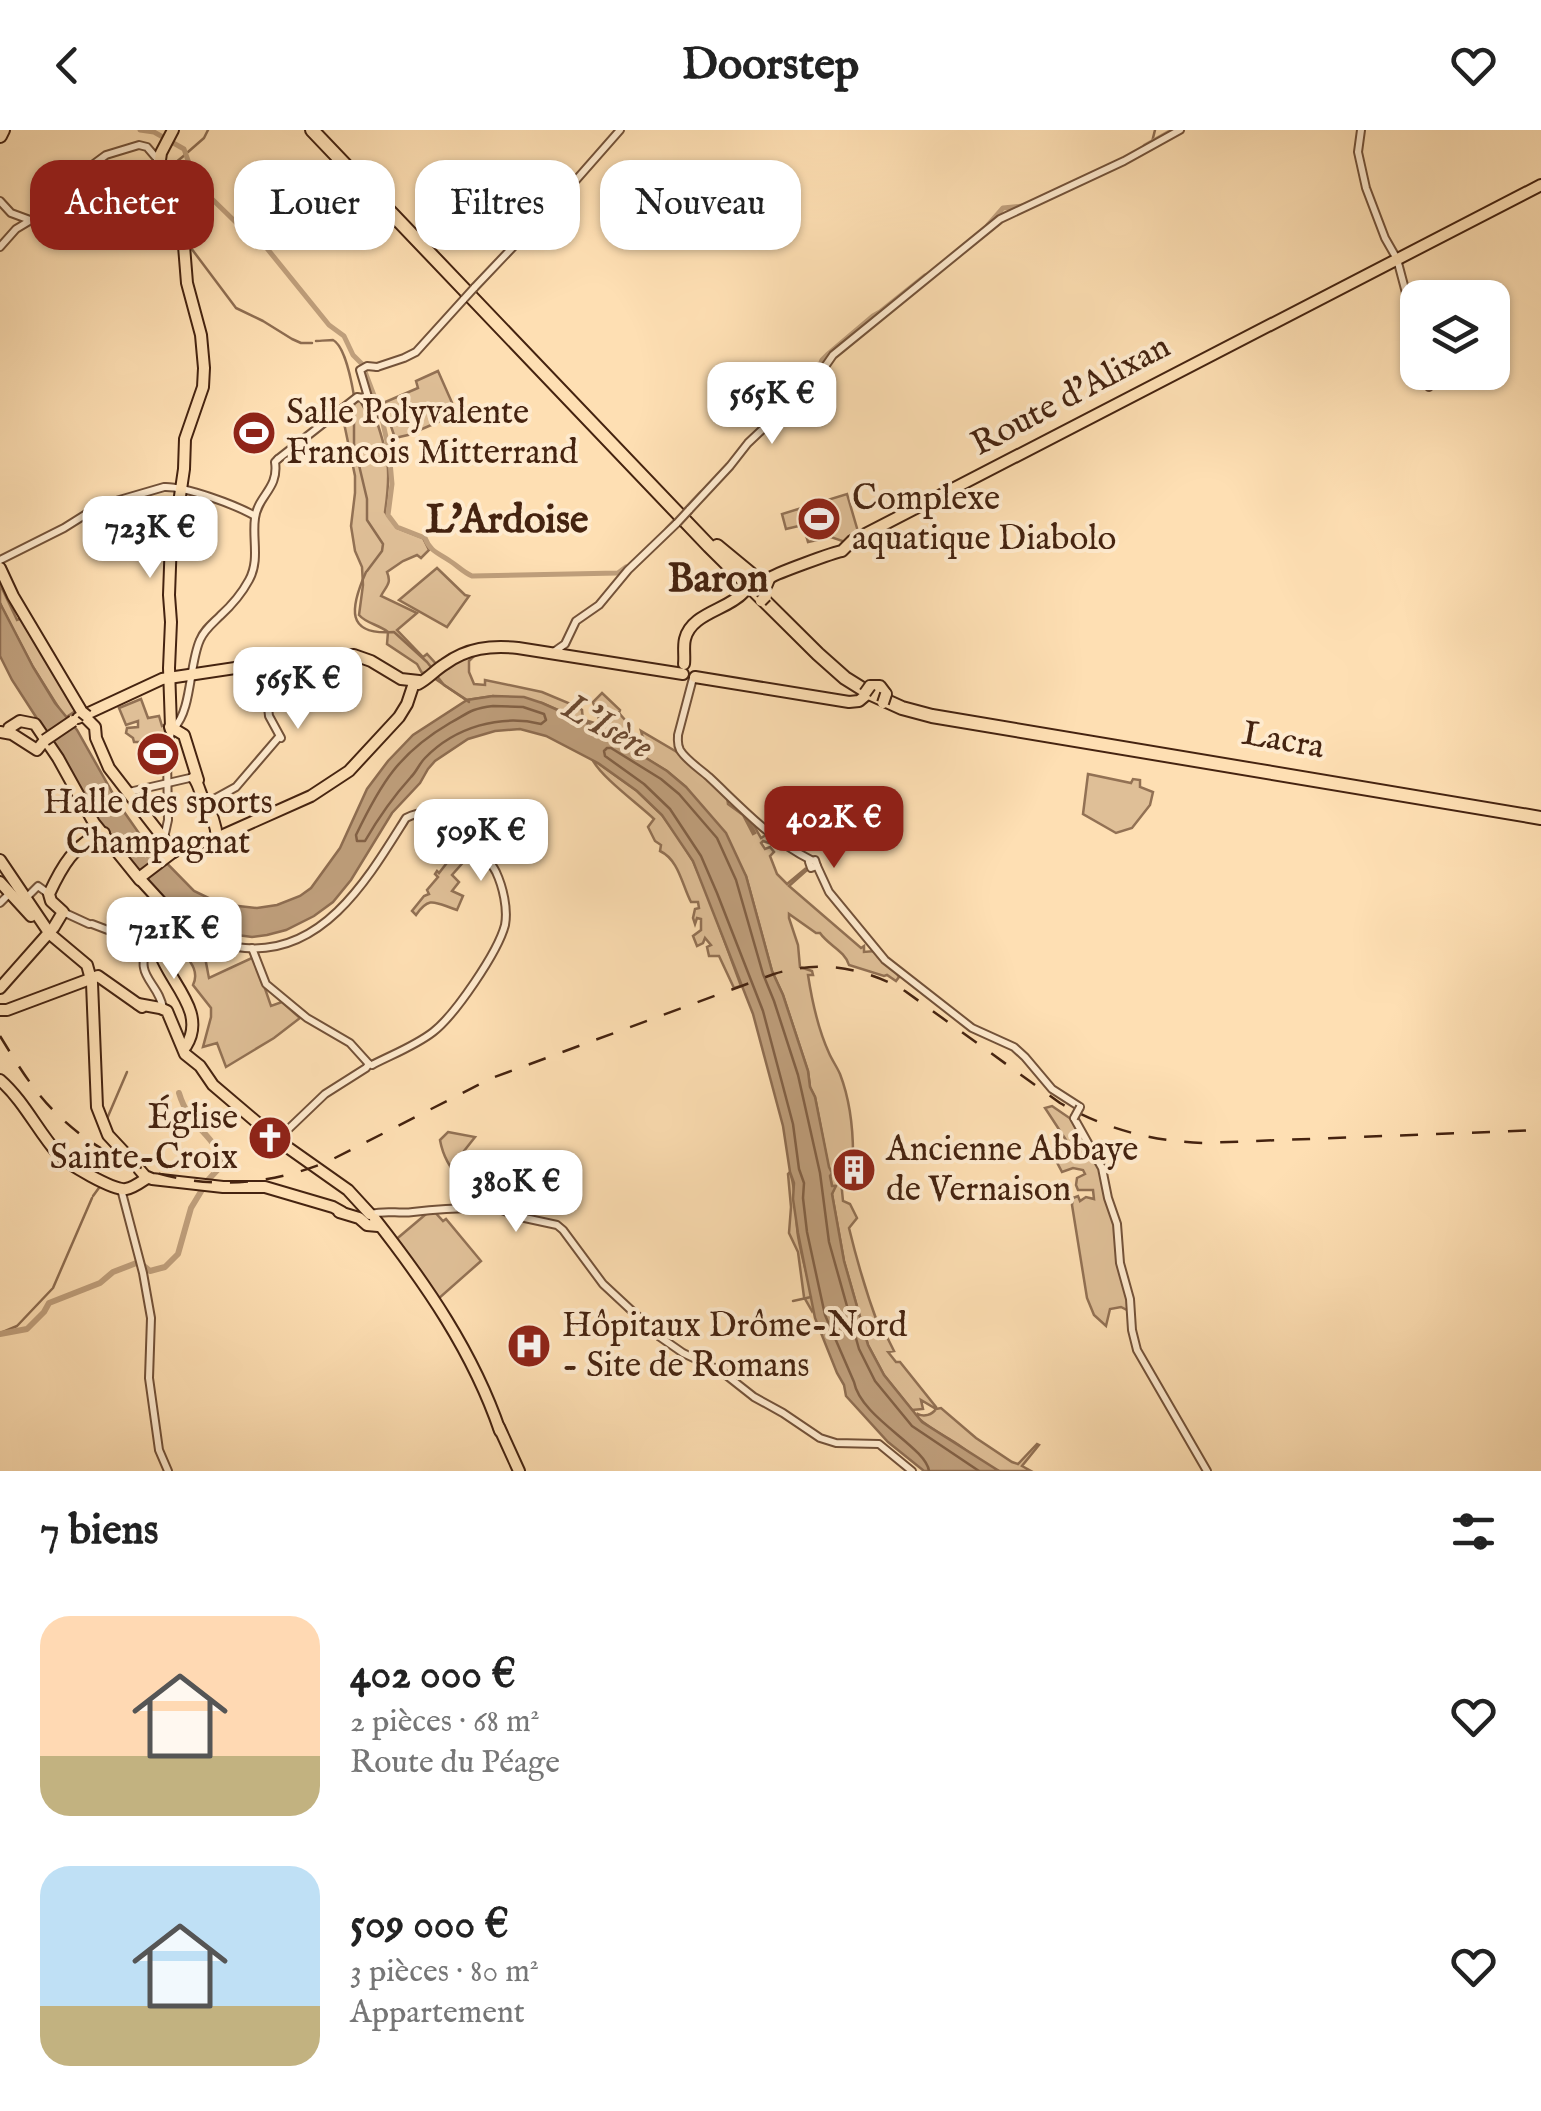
<!DOCTYPE html>
<html lang="fr">
<meta charset="utf-8">
<style>
body{margin:0;font-family:"IM FELL English",serif;background:#f2f2f2;color:#222;height:100vh;display:flex;flex-direction:column;font-size:38px;white-space:nowrap}
*{box-sizing:border-box;margin:0}
p{font-size:32px;color:#767676}
.icon{flex:none;width:55px;height:55px;fill:none;stroke:currentColor;stroke-width:2;stroke-linecap:round;stroke-linejoin:round}
.map{position:relative;height:1341px;overflow:hidden}
.sheet{display:flex;flex-direction:column;background:#fff;flex:1}
.sheet>*{flex:none}
.top-card{position:absolute;left:30px;top:30px;width:1000px;height:90px;display:flex;gap:20px}
.tools{position:absolute;left:1400px;top:150px;display:grid;gap:20px}
.tools a{display:grid;place-items:center;width:110px;height:110px;border-radius:20px;background:#fff;box-shadow:0 2px 8px #0004;font-size:50px}
.price{position:absolute;translate:-50% -85px;padding:0 22px;border-radius:20px;background:#fff;color:#222;font-size:32px;line-height:65px;filter:drop-shadow(0 2px 5px #0008)}
.price::after{content:'';position:absolute;left:50%;top:60px;width:30px;height:22px;margin-left:-15px;background:inherit;clip-path:polygon(0 0,100% 0,50% 100%)}
.price.selected{background:#8f2418;color:#fff}
ul{padding:0;list-style:none}
li{display:flex;align-items:center;gap:30px;height:250px;padding:0 40px}
li span{display:grid;place-items:center;flex:none;width:280px;height:200px;border-radius:30px;color:#555}
li>.icon{margin-inline-start:auto}
span .icon{width:120px;height:120px;fill:#fffc;stroke-width:1}
li b{font-size:42px}
h2{display:flex;justify-content:space-between;align-items:center;height:120px;padding:0 40px;font-size:42px}
.tag{padding:0 35px;border-radius:30px;background:#fff;box-shadow:0 2px 8px #0004;font-size:35px;line-height:90px}
.tag.selected{background:#8f2418;color:#fff}
header{display:flex;justify-content:space-between;align-items:center;height:130px;padding:0 40px;background:#fff;font-size:45px;font-weight:700}
.map>svg:first-child{display:block}
.green{fill:#dfbf97;stroke:#927154;stroke-width:2.5}
.water{fill:#bf9f7c;stroke:#8e6d51;stroke-width:2.5}
.lines{fill:none;stroke-linecap:round;stroke-linejoin:round}
.shore{stroke:#826146;stroke-width:2.5}
.stream{stroke:#8e6d51;stroke-width:2.5}
.canal{stroke:#bf9f7c;stroke-width:5}
.river{stroke:#bf9f7c;stroke-width:6}
.minor-casing{stroke:#735239;stroke-width:10}
.major-casing{stroke:#452310;stroke-width:14}
.highway-casing{stroke:#452310;stroke-width:16}
.minor{stroke:#feeace;stroke-width:6}
.major{stroke:#fedfb3;stroke-width:10}
.highway{stroke:#fedfb3;stroke-width:12}
.rail{stroke:#452310;stroke-width:2.5;stroke-dasharray:18 18;stroke-linecap:butt}
.minor-bridge-casing{stroke:#735239;stroke-width:10;stroke-linecap:butt}
.major-bridge-casing{stroke:#452310;stroke-width:14;stroke-linecap:butt}
.minor-bridge{stroke:#feeace;stroke-width:6}
.major-bridge{stroke:#fedfb3;stroke-width:10}
.labels{text-anchor:middle;dominant-baseline:central;stroke-width:8;stroke-linejoin:round;paint-order:stroke}
.street-label{font-size:35px;fill:#452310;stroke:#feeace}
.poi-label{font-size:35px;fill:#452310;stroke:#feeace;text-anchor:start}
.water-label{font-size:38px;font-style:italic;fill:#6a4830;stroke:#feeace}
.quarter-label{font-size:40px;font-weight:bold;fill:#452310;stroke:#feeace}
</style>
<header><svg class="icon" aria-label="back" viewBox="0 0 24 24"><path d="M15 5l-7 7 7 7"/></svg>Doorstep<svg class="icon" aria-label="heart" viewBox="0 0 24 24"><path d="M12 20l-8-8c-3-5 5-10 8-4 3-6 11-1 8 4z"/></svg></header>
<div class="map">
<svg width="1541" height="1341" viewBox="0 0 1541 1341">
<rect width="100%" height="100%" fill="#fedfb3"/>
<filter id="stains"><feTurbulence type="fractalNoise" baseFrequency=".002" numOctaves="4"/><feColorMatrix values="0 0 0 0 .2 0 0 0 0 .09 0 0 0 0 .02 0 0 0 .5 -.17"/></filter>
<radialGradient id="worn" r=".72"><stop offset=".6" stop-color="#630" stop-opacity="0"/><stop offset="1" stop-color="#630" stop-opacity=".3"/></radialGradient>
<g class="green">
<polygon points="438,241 457,284 408,305 395,308 383,273 418,258 416,251"/>
<path d="M359,269L370,288L376,289C389,328 391,341 385,382L397,398L423,408L429,420L421,428L417,425L403,431L387,442C392,454 386,456 381,466L417,483L397,500L423,527L427,524L440,538L477,523L469,531V542L474,554L485,555V550L542,562L578,577L582,580L583,591L542,573L493,566L467,570L444,555L433,541L422,543L417,534L387,514L388,502C378,494 367,494 359,485L363,455L362,437L355,421L351,396L355,363V346L344,293L340,292L337,285Z"/>
<polygon points="847,364 859,405 845,412 831,407 808,412 803,395 786,399 782,384"/>
<polygon points="437,438 465,465 469,466 447,497 399,470"/>
<polygon points="0,454 17,490 22,488 77,580 65,588 33,537 2,478 0,473"/>
<path d="M602,563L620,580L619,583L632,598L630,600L632,605L643,608L641,601L682,625L727,667L728,674L743,685L753,704L755,703L747,688L749,687L761,708L768,704L775,709L769,713L763,711L761,713L765,719L770,717L774,722L770,726L777,744L787,754L805,739L806,741L789,756L861,818L864,816V822L875,821C881,828 897,841 899,847L896,851L887,845L884,846L849,835C845,821 828,815 820,803H816L789,784V788L798,815L800,837L812,841L813,845H808C812,871 818,899 829,923C832,930 837,937 840,944C850,970 853,997 853,1024L852,1027H848L847,1020L845,1031L839,1030L843,1071L850,1074L857,1088L849,1098C857,1131 867,1165 879,1197L883,1199L894,1221L888,1222L896,1232H900L936,1277V1279L941,1278L976,1308L1012,1332L1018,1334L1037,1314L1039,1315L1022,1336L1031,1341C1022,1341 1008,1341 999,1341C981,1335 967,1319 951,1310C939,1303 928,1297 918,1288V1284C924,1287 932,1285 936,1279L921,1270L923,1279L912,1280L884,1245L868,1215L844,1131L832,1064L835,1056H832L815,967L810,957L808,941L783,865L772,841L746,746L686,657L667,641L588,594V591L601,595L593,572Z"/>
<polygon points="141,569 148,588 159,586 162,596 164,595 166,606 153,609 150,612 154,614 153,628 150,629 148,612 134,612 133,608 126,603 127,598 138,597 138,591 126,595 119,578"/>
<path d="M592,629L637,661L662,685L678,707L693,731L708,766L741,856L734,858L719,826H709L707,817L711,815L705,808L703,813L697,816L693,806L701,800V789L697,788L695,794L693,788L695,779L699,778L698,772H691C682,755 679,730 660,721L661,715L655,711L648,697L654,689C637,673 601,647 592,629Z"/>
<polygon points="1088,644 1131,653 1133,649 1140,650 1140,657 1153,662 1150,675 1132,698 1116,703 1083,684"/>
<path d="M470,714L475,719L452,745L459,752L452,761L463,766L457,780C435,773 430,765 416,785L412,781L424,766L429,764L427,760L438,747L435,744L437,741L439,743L453,725L457,728Z"/>
<path d="M173,795L180,802V804C206,809 204,825 209,848L254,827L271,876L282,872L300,888L274,908L226,937L217,913L203,917L211,887V878L193,855C200,841 189,830 181,819L172,817V815L166,823L170,830L173,828L176,831L167,836C158,822 164,806 173,795Z"/>
<polygon points="1052,976 1071,989 1101,1041 1117,1104 1129,1181 1121,1177 1110,1179 1106,1196 1094,1185 1087,1168 1072,1075 1073,1068 1078,1066 1080,1071 1086,1067 1094,1069 1093,1060 1078,1060 1076,1055 1077,1048 1085,1044 1083,1040 1073,1038 1062,1042 1051,1021 1062,1018 1068,1013 1045,978"/>
<path d="M448,1002L475,1007L464,1021L475,1030L474,1038L462,1051C450,1039 443,1027 440,1010Z"/>
<path d="M790,1042C797,1062 795,1085 798,1106C802,1130 810,1153 814,1177L812,1181L804,1167L798,1122L789,1103L791,1077L788,1044Z"/>
<polygon points="432,1079 443,1091 446,1089 481,1131 437,1170 393,1112"/>
</g>
<polygon class="water" points="0,473 33,537 55,573 77,600 120,676 143,709 194,761 221,774 257,778 277,775 300,766 311,758 340,718 367,659 388,631 413,605 467,570 493,566 524,567 542,573 598,598 667,641 686,657 726,703 746,746 772,841 783,865 808,941 810,957 815,967 829,1037 832,1043 830,1046 832,1056 836,1056 832,1064 844,1131 868,1215 884,1245 922,1292 999,1341 924,1341 888,1312 846,1266 844,1255 837,1243 815,1188 798,1103 793,1069 794,1053 790,1042 783,996 753,884 693,731 662,685 637,661 598,633 546,606 520,599 495,601 468,609 435,631 428,639 420,653 392,683 351,750 333,772 314,786 286,800 267,805 252,807 207,801 181,791 154,764 98,692 82,666 36,587 12,550 0,526"/>
<g class="lines">
<g class="shore">
<path d="M493,576L523,577L544,584L546,590L541,594C500,584 455,597 425,628C419,634 417,641 411,647C392,668 380,685 365,711H357L356,705C381,653 399,623 450,593C470,582 470,579 493,576Z"/>
<path d="M929,1341C926,1317 861,1288 854,1252L825,1185L807,1102L803,1068L804,1053L799,1039L793,994L763,881L717,763L701,726L670,679L644,654L605,626L604,621L607,618H611L661,649L679,664L717,708L736,750L763,844L774,871L798,945L820,1043L829,1112L859,1219L875,1251L912,1296L979,1341"/>
</g>
<g class="stream">
<polyline points="1152,12 1155,0"/>
<polyline points="188,22 204,8 208,0"/>
<polyline points="164,42 186,24"/>
<polyline points="188,114 236,178 263,191 292,209 301,213 312,213"/>
<path d="M316,211C317,211 331,210 333,210C345,216 352,254 354,266"/>
<polyline points="354,274 354,314 367,369 367,390 383,414 382,421 367,441"/>
<path d="M366,442C350,478 345,506 394,502L427,532L431,537V541"/>
<polyline points="434,548 469,572"/>
<polyline points="106,991 127,942"/>
<polyline points="93,1066 101,1055"/>
<polyline points="793,1171 811,1167"/>
<polyline points="0,1203 17,1196 53,1158 92,1068"/>
</g>
<g class="canal">
<path d="M140,0L154,2L184,19L192,42L203,53L212,69L254,110L265,116L329,195L344,206L353,225L362,234L381,284L389,321L392,354L388,385L397,397L425,408C430,421 438,423 450,431C458,436 463,442 472,446L618,443L626,437"/>
<polyline points="1145,16 1173,0"/>
<polyline points="988,95 1003,78 1023,76"/>
<polyline points="816,245 822,230 827,225 873,186 880,182 925,146"/>
<polyline points="776,283 804,256"/>
<polyline points="667,399 701,363"/>
</g>
<g class="river">
<polyline points="165,811 179,793 188,788"/>
<path d="M0,1204L27,1199L44,1182L49,1173L100,1153L113,1142L139,1132L150,1141L165,1137L178,1124L191,1078L208,1050L224,1033C212,1002 189,997 179,963"/>
</g>
<defs>
<g id="minor">
<polyline points="1361,0 1358,22 1366,58 1385,108 1397,129 1418,208"/>
<polyline points="0,71 11,83 30,90"/>
<polyline points="0,117 16,99 36,87 60,59 106,25 139,15 147,17 159,31"/>
<polyline points="474,158 569,58 620,0"/>
<polyline points="377,237 404,228 416,222 464,169"/>
<polyline points="1427,242 1429,257"/>
<polyline points="278,329 357,267 363,268 374,287 360,240 367,236 377,237"/>
<polyline points="689,380 730,336 748,313 817,248 833,225 1000,89 1124,31 1180,0"/>
<path d="M0,430L64,398L99,376L164,357C185,356 236,375 255,386"/>
<polyline points="555,521 565,514 576,491 599,475 628,440 677,393"/>
<polyline points="263,534 269,586 281,608"/>
<path d="M693,548L678,605C678,612 677,614 680,620C686,630 700,639 709,647C741,677 771,710 811,730"/>
<path d="M174,598C192,580 189,534 200,510C204,500 212,494 220,486C231,476 242,463 249,450C260,430 252,409 255,388C258,365 279,359 275,332L278,329"/>
<polyline points="129,662 194,647"/>
<polyline points="207,673 236,657 278,608"/>
<polyline points="164,708 168,690 167,626 171,601"/>
<polyline points="809,732 811,738 817,736 815,730 809,732"/>
<polyline points="817,736 829,762 885,830 972,898 1014,917 1025,927 1052,959 1080,977"/>
<polyline points="23,771 38,756 49,764"/>
<polyline points="0,773 10,763"/>
<polyline points="63,782 89,794"/>
<polyline points="92,794 113,802"/>
<path d="M171,797C195,807 219,816 245,818C325,825 370,745 406,688C412,685 420,682 428,683C446,685 488,726 496,742C503,757 508,779 505,795C498,822 455,885 433,902C415,916 391,925 372,935"/>
<path d="M115,803L146,811C146,818 142,830 144,838C146,851 161,861 163,879"/>
<polyline points="252,818 266,854 307,888 350,913 369,934"/>
<polyline points="1074,988 1102,1038 1108,1068 1117,1094 1120,1133 1130,1169 1132,1200 1137,1220 1207,1341"/>
<polyline points="278,1009 325,964 366,938 369,934"/>
<polyline points="121,1059 143,1143 151,1188 149,1248 159,1320 168,1341"/>
<polyline points="489,1075 520,1087 557,1095 563,1100 603,1154 660,1207 683,1223 721,1241 754,1267 783,1283 820,1308 836,1313 879,1314 912,1341"/>
<path d="M372,1084C385,1080 399,1084 413,1082C437,1079 457,1078 481,1078L486,1071L489,1075"/>
</g>
<g id="major">
<polyline points="0,438 13,466 82,582"/>
<path d="M766,456C768,453 768,450 770,448C774,444 835,422 842,421L852,411L1541,55"/>
<path d="M684,534C685,526 683,517 685,509C691,483 728,480 744,462"/>
<polyline points="695,547 849,572 859,571 865,566"/>
<path d="M418,554C428,549 435,540 445,534C467,518 491,515 518,518L683,544"/>
<polyline points="870,556 880,556 886,564"/>
<polyline points="85,587 95,597 96,608 109,638 174,722"/>
<polyline points="78,588 162,549 295,529 354,525 371,531 401,549 419,551"/>
<polyline points="170,597 171,600 174,599 184,605 198,650"/>
<polyline points="171,597 169,538 171,492 169,465 171,409 173,389 179,373 184,339 185,309 203,257 204,238 201,205 187,153 184,116 168,79 158,44 161,23 173,0"/>
<polyline points="9,598 20,591 35,594 58,628 94,693 140,750"/>
<polyline points="0,602 12,604 37,620 45,610"/>
<path d="M196,645L194,648C199,655 200,663 204,671C212,684 216,694 217,709"/>
<polyline points="219,707 311,666 349,641 399,587 407,574 413,556"/>
<polyline points="0,730 50,804 87,835 92,853 97,977 108,1005 136,1035"/>
<polyline points="139,748 181,716 214,710 219,707"/>
<polyline points="139,748 171,783 171,795"/>
<polyline points="0,752 31,786"/>
<path d="M172,790L158,818C167,851 208,881 186,916"/>
<path d="M0,858L54,797L63,782L51,771L49,764C61,738 75,712 104,703"/>
<polyline points="138,874 160,878 167,881 185,924 200,936 213,955 280,1012 348,1060 370,1084"/>
<polyline points="0,880 7,880 98,846 142,877"/>
<path d="M0,950C24,971 37,1000 58,1024C67,1034 114,1061 126,1059C133,1058 141,1052 147,1048"/>
<polyline points="139,1039 145,1046 152,1049 223,1057 265,1057 333,1077 342,1082"/>
<polyline points="339,1082 359,1088 367,1095 378,1096"/>
<path d="M375,1089C426,1154 473,1222 500,1301"/>
<polyline points="499,1297 519,1341"/>
</g>
<g id="highway">
<polyline points="312,0 709,416 818,524 845,548 869,563 902,578 932,586 1541,688"/>
<polyline points="0,6 3,0"/>
<polyline points="717,416 757,449"/>
</g>
</defs>
<use href="#minor" class="minor-casing"/>
<use href="#major" class="major-casing"/>
<use href="#highway" class="highway-casing"/>
<use href="#minor" class="minor"/>
<use href="#major" class="major"/>
<use href="#highway" class="highway"/>
<path class="rail" d="M0,906C16,932 32,959 54,981C128,1056 233,1071 329,1031L492,948L774,844C819,830 865,837 905,861L1060,973C1105,999 1151,1011 1203,1013L1541,1000"/>
<defs>
<g id="minor-bridge">
<polyline points="464,169 474,158"/>
<polyline points="677,393 689,380"/>
<polyline points="1074,988 1080,977"/>
</g>
<g id="major-bridge">
<polyline points="745,456 750,450"/>
<polyline points="761,471 766,466"/>
<polyline points="865,563 870,556"/>
<polyline points="883,573 886,564"/>
<polyline points="82,582 87,586"/>
<polyline points="45,610 73,591"/>
</g>
</defs>
<use href="#minor-bridge" class="minor-bridge-casing"/>
<use href="#major-bridge" class="major-bridge-casing"/>
<use href="#minor-bridge" class="minor-bridge"/>
<use href="#major-bridge" class="major-bridge"/>
</g>
<defs>
<symbol id="stadium-disc" viewBox="-11 -11 22 22"><circle r="9.5" fill="#8f2418" stroke="#feeace"/><path d="M0-5a6.5 5 0 1 0 0 10a6.5 5 0 1 0 0-10ZM-3.5-1.8h7v3.6h-7Z" fill="#fff"/></symbol>
<symbol id="church-disc" viewBox="-11 -11 22 22"><circle r="9.5" fill="#8f2418" stroke="#feeace"/><path d="M-1.2-6h2.4v3.5h3.3v2.4h-3.3V6h-2.4V-.1h-3.3v-2.4h3.3Z" fill="#fff"/></symbol>
<symbol id="building-disc" viewBox="-11 -11 22 22"><circle r="9.5" fill="#8f2418" stroke="#feeace"/><path d="M-4-6H4V6H1V3H-1V6H-4ZM-2.5-4.3h1.7v1.8h-1.7ZM.8-4.3h1.7v1.8H.8ZM-2.5-1h1.7V.8h-1.7ZM.8-1h1.7V.8H.8Z" fill="#fff"/></symbol>
<symbol id="hospital-disc" viewBox="-11 -11 22 22"><circle r="9.5" fill="#8f2418" stroke="#feeace"/><path d="M-5-5h3v3.5h4V-5h3V5h-3V1.5h-4V5h-3Z" fill="#fff"/></symbol>
</defs>
<g fill-rule="evenodd">
<use href="#stadium-disc" x="229" y="278" width="50" height="50"/>
<use href="#stadium-disc" x="794" y="364" width="50" height="50"/>
<use href="#stadium-disc" x="133" y="599" width="50" height="50"/>
<use href="#church-disc" x="245" y="983" width="50" height="50"/>
<use href="#building-disc" x="829" y="1015" width="50" height="50"/>
<use href="#hospital-disc" x="504" y="1191" width="50" height="50"/>
</g>
<g class="labels">
<g class="street-label">
<text transform="translate(1071 266) rotate(-28)">Route d'Alixan</text>
<text transform="translate(1283 611) rotate(10)">Lacra</text>
</g>
<g class="poi-label">
<text x="286" y="283">Salle Polyvalente<tspan x="286" dy="40">Francois Mitterrand</tspan></text>
<text x="852" y="369">Complexe<tspan x="852" dy="40">aquatique Diabolo</tspan></text>
<text x="158" y="673" text-anchor="middle">Halle des sports<tspan x="158" dy="40">Champagnat</tspan></text>
<text x="238" y="988" text-anchor="end">Église<tspan x="238" dy="40">Sainte-Croix</tspan></text>
<text x="886" y="1020">Ancienne Abbaye<tspan x="886" dy="40">de Vernaison</tspan></text>
<text x="562" y="1196">Hôpitaux Drôme-Nord<tspan x="562" dy="40">- Site de Romans</tspan></text>
</g>
<g class="water-label">
<text transform="translate(607 598) rotate(29)">L'Isère</text>
</g>
<g class="quarter-label">
<text x="507" y="391">L'Ardoise</text>
<text x="718" y="450">Baron</text>
</g>
</g>
<rect width="100%" height="100%" filter="url(#stains)"/>
<rect width="100%" height="100%" fill="url(#worn)"/>
</svg>
<div class="tools">
<a><svg class="icon" aria-label="layers" viewBox="0 0 24 24"><path d="M12 4l9 5-9 5-9-5zM3 14l9 5 9-5"/></svg></a>
</div>
<b class="price" style="left:772px;top:317px">565K €</b>
<b class="price" style="left:150px;top:451px">723K €</b>
<b class="price" style="left:298px;top:602px">565K €</b>
<b class="price selected" style="left:834px;top:741px">402K €</b>
<b class="price" style="left:481px;top:754px">509K €</b>
<b class="price" style="left:174px;top:852px">721K €</b>
<b class="price" style="left:516px;top:1105px">380K €</b>
<div class="top-card">
<a class="tag selected">Acheter</a>
<a class="tag">Louer</a>
<a class="tag">Filtres</a>
<a class="tag">Nouveau</a>
</div>
</div>
<section class="sheet">
<h2>7 biens<svg class="icon" aria-label="filters" viewBox="0 0 24 24"><path d="M4 7h16M4 17h16"/><circle cx="9" cy="7" r="2"/><circle cx="15" cy="17" r="2"/></svg></h2>
<ul>
<li><span style="background:linear-gradient(#ffd9b3 70%,#c2b280 0)"><svg class="icon" aria-label="home" viewBox="0 0 24 24"><path d="M3 11l9-7 9 7M6 9v11h12V9"/></svg></span><div><b>402 000 €</b><p>2 pièces · 68 m²</p><p>Route du Péage</p></div><svg class="icon" aria-label="heart" viewBox="0 0 24 24"><path d="M12 20l-8-8c-3-5 5-10 8-4 3-6 11-1 8 4z"/></svg></li>
<li><span style="background:linear-gradient(#bfe0f5 70%,#c2b280 0)"><svg class="icon" aria-label="home" viewBox="0 0 24 24"><path d="M3 11l9-7 9 7M6 9v11h12V9"/></svg></span><div><b>509 000 €</b><p>3 pièces · 80 m²</p><p>Appartement</p></div><svg class="icon" aria-label="heart" viewBox="0 0 24 24"><path d="M12 20l-8-8c-3-5 5-10 8-4 3-6 11-1 8 4z"/></svg></li>
</ul>
</section>
